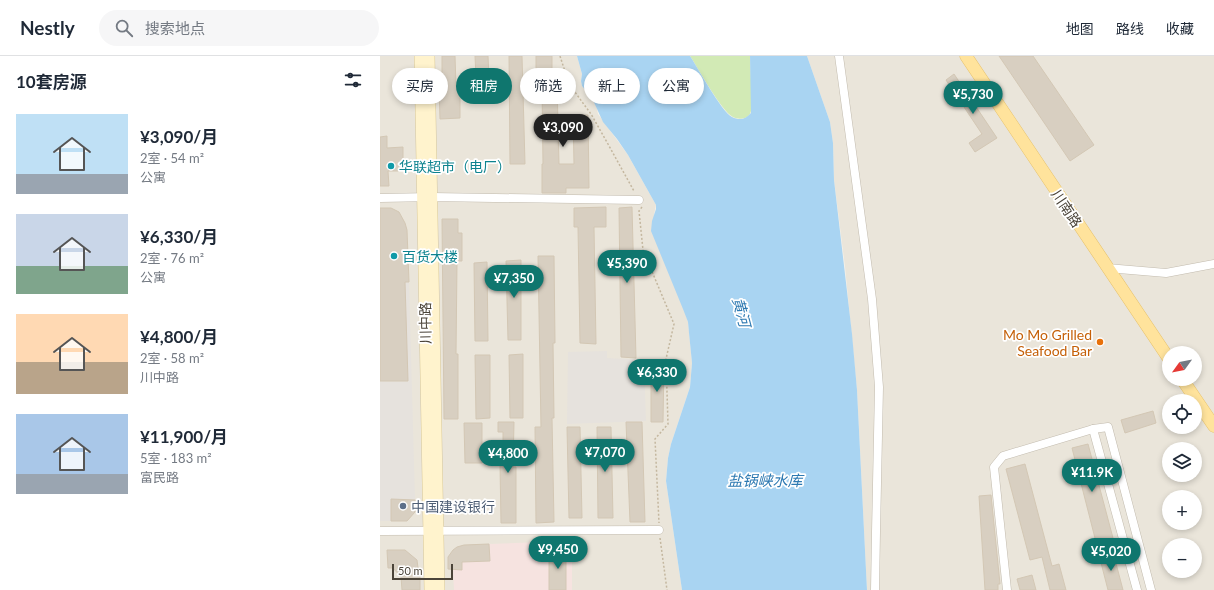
<!DOCTYPE html>
<html lang="zh">
<meta charset="utf-8">
<style>
body{margin:0;font-family:Lato,"Noto Sans SC",sans-serif;background:#f6f6f7;color:#1f2937;height:100vh;display:flex;flex-direction:column;font-size:15px;white-space:nowrap}
*{box-sizing:border-box;margin:0}
p{font-size:13px;color:#747a83}
.icon{flex:none;width:22px;height:22px;fill:none;stroke:currentColor;stroke-width:2;stroke-linecap:round;stroke-linejoin:round}
.map{position:relative;flex:1;overflow:hidden}
.details{display:flex;flex-direction:column;background:#fff;width:380px}
.details>*{flex:none}
.guide{position:absolute;left:12px;top:12px;width:380px;height:36px;display:flex;gap:8px}
.needle{width:26px;rotate:237deg}
.buttons{position:absolute;left:782px;top:290px;display:grid;gap:8px}
.buttons a{display:grid;place-items:center;width:40px;height:40px;border-radius:50%;background:#fff;box-shadow:0 2px 6px #0003;font-size:20px}
.scale{position:absolute;left:12px;bottom:10px;width:61px;box-sizing:border-box;padding-left:4px;border:2px solid #4b4439;border-top:0;font-size:11px;line-height:14px;white-space:nowrap;color:#4b4439;-webkit-text-stroke:3px #fff;paint-order:stroke}
.price{position:absolute;translate:-50% -34px;padding:0 9px;border-radius:14px;background:#0f766e;color:#fff;font-size:13px;line-height:26px;filter:drop-shadow(0 1px 2px #0008)}
.price::after{content:'';position:absolute;left:50%;top:24px;width:12px;height:9px;margin-left:-6px;background:inherit;clip-path:polygon(0 0,100% 0,50% 100%)}
.price.selected{background:#222;color:#fff}
ul{padding:0;list-style:none}
li{display:flex;align-items:center;gap:12px;height:100px;padding:0 16px}
li span{display:grid;place-items:center;flex:none;width:112px;height:80px;border-radius:0px;color:#555}
li>.icon{margin-inline-start:auto}
span .icon{width:48px;height:48px;fill:#fffc;stroke-width:1}
li b{font-size:17px}
h2{display:flex;justify-content:space-between;align-items:center;height:48px;padding:0 16px;font-size:17px}
.tag{padding:0 14px;border-radius:18px;background:#fff;box-shadow:0 2px 6px #0003;font-size:14px;line-height:36px}
.tag.selected{background:#0f766e;color:#fff}
header{display:flex;align-items:center;gap:24px;box-sizing:border-box;height:56px;padding:0 20px;background:#fff;border-bottom:1px solid #e0e1e3}
header strong{font-size:19px}
nav{display:flex;gap:22px;margin-inline-start:auto;font-size:14px}
.search{width:280px;height:36px;background:#f6f6f7;display:flex;align-items:center;gap:10px;box-sizing:border-box;padding:0 14px;border-radius:22px;color:#747a83;font-size:15px}
main{display:flex;flex:1;min-height:0}
.map>svg:first-child{display:block}
.residential{fill:#eae5da;fill-rule:evenodd}
.industrial{fill:#e6e2dd}
.medical{fill:#f6e3e0}
.green{fill:#d2eab5}
.water{fill:#a9d4f2}
.building{fill:#d8cfc1;stroke:#d3c7b4}
.lines{fill:none;stroke-linecap:round;stroke-linejoin:round}
.street-casing{stroke:#c2bbae;stroke-width:9}
.secondary-casing{stroke:#d6c79b;stroke-width:12}
.primary-casing{stroke:#e6c16a;stroke-width:13}
.path{stroke:#c4b79f;stroke-width:1.5;stroke-dasharray:2 2;stroke-linecap:butt}
.street{stroke:#fff;stroke-width:8}
.secondary{stroke:#fff3cd;stroke-width:11}
.primary{stroke:#ffe39c;stroke-width:12}
.culture-dot{fill:#0f9aa8;stroke:#fff;stroke-width:1.5}
.food-dot{fill:#e8710a;stroke:#fff;stroke-width:1.5}
.service-dot{fill:#5c6f8a;stroke:#fff;stroke-width:1.5}
.labels{text-anchor:middle;dominant-baseline:central;stroke-width:3.5;stroke-linejoin:round;paint-order:stroke}
.culture-label{font-size:14px;fill:#0d838f;stroke:#fff;text-anchor:start}
.street-label{font-size:14px;fill:#4b4439;stroke:#fff}
.food-label{font-size:14px;fill:#c56008;stroke:#fff;text-anchor:end}
.service-label{font-size:14px;fill:#4e5e75;stroke:#fff;text-anchor:start}
.water-label{font-size:15px;font-style:italic;fill:#2e7ab2;stroke:#fff}
</style>
<header>
<strong>Nestly</strong>
<div class="search"><svg class="icon" aria-label="search" viewBox="0 0 24 24"><circle cx="10" cy="10" r="6"/><path d="M15 15l6 6"/></svg>搜索地点</div>
<nav><a>地图</a><a>路线</a><a>收藏</a></nav>
</header>
<main>
<section class="details">
<h2>10套房源<svg class="icon" aria-label="filters" viewBox="0 0 24 24"><path d="M4 7h16M4 17h16"/><circle cx="9" cy="7" r="2"/><circle cx="15" cy="17" r="2"/></svg></h2>
<ul>
<li><span style="background:linear-gradient(#bfe0f5 75%,#9aa5b1 0)"><svg class="icon" aria-label="home" viewBox="0 0 24 24"><path d="M3 11l9-7 9 7M6 9v11h12V9"/></svg></span><div><b>¥3,090/月</b><p>2室 · 54 m²</p><p>公寓</p></div></li>
<li><span style="background:linear-gradient(#c9d6e8 65%,#7fa58c 0)"><svg class="icon" aria-label="home" viewBox="0 0 24 24"><path d="M3 11l9-7 9 7M6 9v11h12V9"/></svg></span><div><b>¥6,330/月</b><p>2室 · 76 m²</p><p>公寓</p></div></li>
<li><span style="background:linear-gradient(#ffd9b3 60%,#b9a48a 0)"><svg class="icon" aria-label="home" viewBox="0 0 24 24"><path d="M3 11l9-7 9 7M6 9v11h12V9"/></svg></span><div><b>¥4,800/月</b><p>2室 · 58 m²</p><p>川中路</p></div></li>
<li><span style="background:linear-gradient(#a9c7e8 75%,#9aa5b1 0)"><svg class="icon" aria-label="home" viewBox="0 0 24 24"><path d="M3 11l9-7 9 7M6 9v11h12V9"/></svg></span><div><b>¥11,900/月</b><p>5室 · 183 m²</p><p>富民路</p></div></li>
</ul>
</section>
<div class="map">
<svg width="834" height="534" viewBox="0 0 834 534">
<rect width="100%" height="100%" fill="#f6f3ec"/>
<g class="residential">
<polygon points="0,0 197,0 202,18 201,25 202,30 212,42 216,48 218,58 248,99 276,149 274,159 308,266 312,307 310,331 291,388 288,402 286,425 302,534 0,534"/>
<path d="M427,0H834V534H487L477,334L465,211L454,124L453,87L450,66ZM789,297H815V323H789ZM789,345H815V371H789ZM789,393H815V419H789ZM789,441H815V467H789ZM789,489H815V515H789Z"/>
</g>
<g class="industrial">
<polygon points="0,226 29,226 35,444 11,443 11,465 0,465"/>
<polygon points="227,295 227,302 264,304 266,365 187,368 188,296"/>
</g>
<polygon class="medical" points="192,485 192,534 74,534 73,514 82,514 82,506 109,488"/>
<path class="green" d="M310,0H370L372,49C371,55 371,60 365,62C361,63 357,63 353,61C342,56 318,12 310,0Z"/>
<path class="water" d="M197,0H310C318,12 341,55 352,61C360,65 366,63 371,57L370,0H427L450,66L453,87L454,124L472,278L477,334L487,534H302L286,425L288,402L291,388L310,331L312,307L309,277L308,266L303,253L271,175L272,165L276,153V149L248,99L237,83L223,66L212,42L202,30L201,25L202,18Z"/>
<g class="building">
<polygon points="62,0 75,0 76,30 80,30 80,62 60,63 59,30 62,30"/>
<polygon points="95,0 108,0 109,21 96,21"/>
<polygon points="129,0 142,0 145,108 130,108"/>
<polygon points="156,0 172,0 172,17 156,16"/>
<polygon points="619,0 653,0 714,89 690,105"/>
<polygon points="574,18 617,82 595,96 589,87 602,78 566,24"/>
<polygon points="177,28 179,108 194,108 193,59 208,59 209,132 186,132 186,137 162,137 162,108 163,108 162,29"/>
<polygon points="7,80 7,92 23,91 23,115 8,115 9,130 0,130 0,81"/>
<polygon points="226,151 226,171 214,171 216,288 200,287 198,171 194,171 194,152"/>
<polygon points="252,151 256,302 241,301 239,152"/>
<polygon points="0,152 11,152 19,156 25,167 27,174 29,226 25,226 28,325 0,325"/>
<polygon points="62,163 78,163 78,177 82,177 82,205 77,205 76,298 78,298 78,363 64,363"/>
<polygon points="158,200 174,200 175,287 173,287 174,362 172,362 174,466 156,467 155,371 161,371"/>
<polygon points="141,204 141,284 128,284 126,205"/>
<polygon points="107,206 108,285 95,285 94,207"/>
<polygon points="143,298 143,362 130,362 129,299"/>
<polygon points="95,299 110,299 110,362 96,363"/>
<polygon points="271,308 284,308 283,366 271,366"/>
<polygon points="773,355 776,367 745,377 741,364"/>
<polygon points="118,366 134,366 133,411 136,411 136,467 121,467 120,408 118,408 118,397 123,398 123,376 118,376"/>
<polygon points="246,366 262,366 265,466 250,466"/>
<polygon points="84,367 102,367 102,407 85,407"/>
<polygon points="187,371 200,371 202,462 189,462"/>
<polygon points="217,371 231,371 233,462 218,462"/>
<polygon points="708,388 733,482 716,486 692,392"/>
<polygon points="645,408 672,510 679,508 686,534 670,534 662,501 650,504 626,413"/>
<polygon points="611,439 620,528 618,528 618,534 605,534 599,440"/>
<polygon points="11,443 35,444 35,456 27,465 11,465"/>
<polygon points="109,488 110,505 82,506 82,514 68,513 68,501 73,494 77,491 84,489"/>
<polygon points="7,494 25,494 37,504 38,512 40,515 40,534 22,534 21,521 13,512 8,512"/>
<rect x="169" y="495" width="17" height="39"/>
<polygon points="733,496 743,534 728,534 719,499"/>
<polygon points="652,519 656,534 640,534 637,523"/>
</g>
<g class="lines">
<defs>
<g id="street">
<polyline points="459,0 492,243 499,331 496,476 495,534"/>
<polyline points="0,142 52,141 259,144"/>
<polyline points="727,212 786,217 834,208"/>
<polyline points="713,373 757,534"/>
<polyline points="0,475 279,474"/>
<polyline points="627,534 614,411 623,400 713,373 728,371 771,534"/>
</g>
<g id="secondary">
<polyline points="40,0 50,534"/>
<polyline points="49,0 59,534"/>
</g>
<g id="primary">
<polyline points="586,0 789,303"/>
<polyline points="802,323 834,370"/>
</g>
</defs>
<use href="#street" class="street-casing"/>
<use href="#secondary" class="secondary-casing"/>
<use href="#primary" class="primary-casing"/>
<g class="path">
<polyline points="180,0 189,28 211,58 228,88 254,135"/>
<polyline points="262,151 259,155 263,194 294,268 286,303 288,368 275,383 279,467"/>
<polyline points="280,482 287,534"/>
</g>
<use href="#street" class="street"/>
<use href="#secondary" class="secondary"/>
<use href="#primary" class="primary"/>
</g>
<g class="culture-dot">
<circle cx="11" cy="110" r="4"/>
<circle cx="14" cy="200" r="4"/>
</g>
<circle class="food-dot" cx="720" cy="286" r="4"/>
<circle class="service-dot" cx="23" cy="450" r="4"/>
<g class="labels">
<g class="culture-label">
<text x="19" y="110">华联超市（电厂）</text>
<text x="22" y="200">百货大楼</text>
</g>
<g class="street-label">
<text transform="translate(687 152) rotate(56)">川南路</text>
<text transform="translate(45 267) rotate(-91)">川中路</text>
</g>
<g class="food-label">
<text x="712" y="278">Mo Mo Grilled<tspan x="712" dy="16">Seafood Bar</tspan></text>
</g>
<g class="service-label">
<text x="31" y="450">中国建设银行</text>
</g>
<g class="water-label">
<text transform="translate(362 256) rotate(75)">黄河</text>
<text x="385" y="424">盐锅峡水库</text>
</g>
</g>
</svg>
<div class="buttons">
<a><svg class="needle" viewBox="-14 -14 28 28"><path d="M0-13l5 13h-10z" fill="#e53935"/><path d="M0 13l5-13h-10z" fill="#747a83"/></svg></a>
<a><svg class="icon" aria-label="locate" viewBox="0 0 24 24"><circle cx="12" cy="12" r="6"/><path d="M12 2v4M12 18v4M2 12h4M18 12h4"/></svg></a>
<a><svg class="icon" aria-label="layers" viewBox="0 0 24 24"><path d="M12 4l9 5-9 5-9-5zM3 14l9 5 9-5"/></svg></a>
<a>+</a>
<a>−</a>
</div>
<div class="scale">50 m</div>
<b class="price" style="left:593px;top:59px">¥5,730</b>
<b class="price selected" style="left:183px;top:92px">¥3,090</b>
<b class="price" style="left:247px;top:228px">¥5,390</b>
<b class="price" style="left:134px;top:243px">¥7,350</b>
<b class="price" style="left:277px;top:337px">¥6,330</b>
<b class="price" style="left:225px;top:417px">¥7,070</b>
<b class="price" style="left:128px;top:418px">¥4,800</b>
<b class="price" style="left:712px;top:437px">¥11.9K</b>
<b class="price" style="left:178px;top:514px">¥9,450</b>
<b class="price" style="left:731px;top:516px">¥5,020</b>
<div class="guide">
<a class="tag">买房</a>
<a class="tag selected">租房</a>
<a class="tag">筛选</a>
<a class="tag">新上</a>
<a class="tag">公寓</a>
</div>
</div>
</main>
